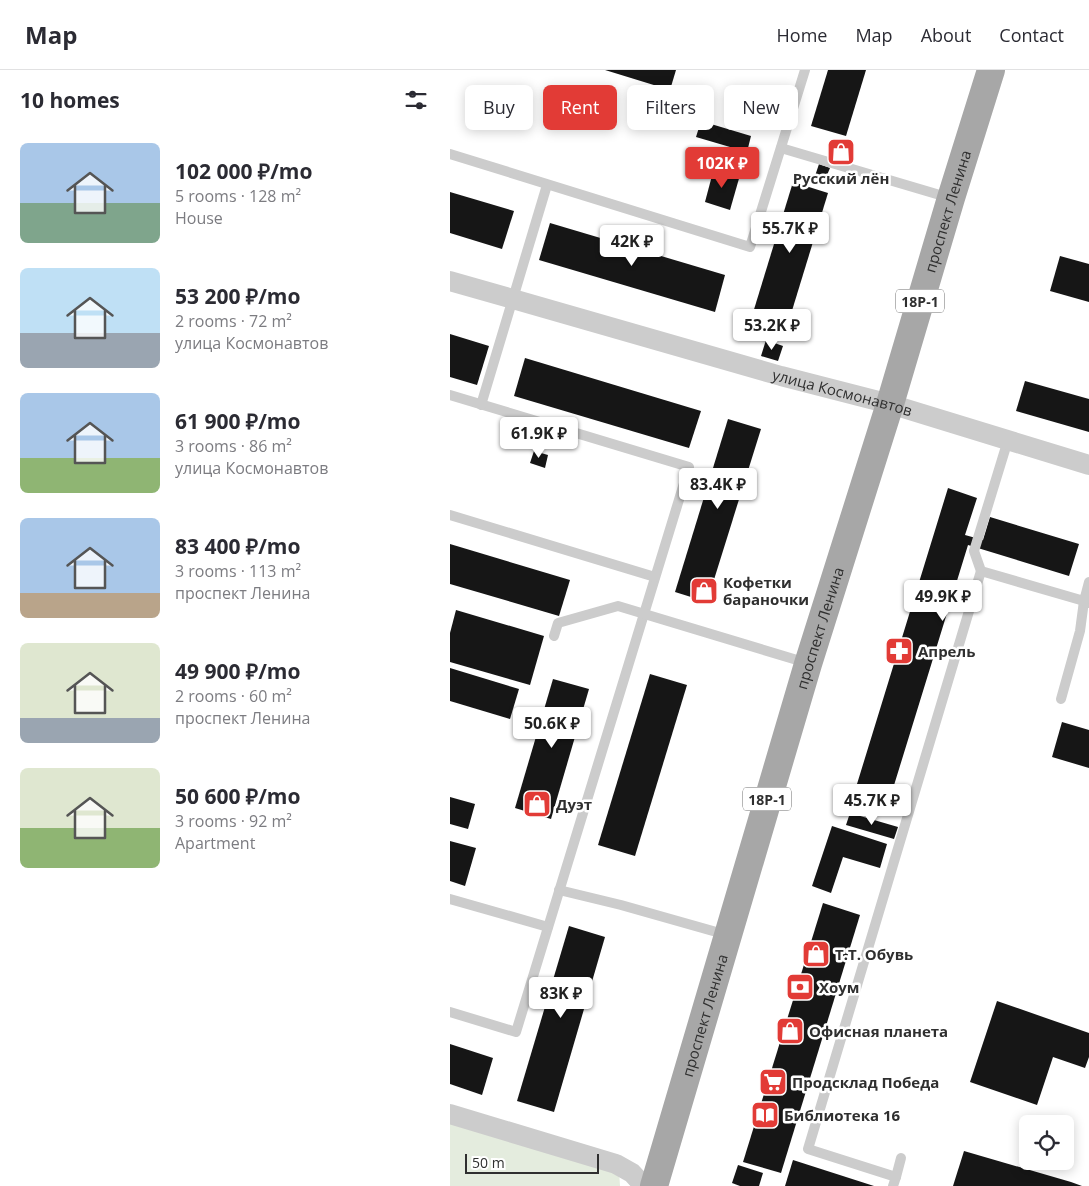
<!DOCTYPE html>
<meta charset="utf-8">
<style>
body{margin:0;font-family:"Open Sans",sans-serif;background:#f7f7f7;color:#2b2b33;height:100vh;display:flex;flex-direction:column;font-size:19px;white-space:nowrap}
*{box-sizing:border-box;margin:0}
p{font-size:16px;color:#7c7c81}
.icon{flex:none;width:28px;height:28px;fill:none;stroke:currentColor;stroke-width:2;stroke-linecap:round;stroke-linejoin:round}
.map{position:relative;flex:1;overflow:hidden}
.panel{display:flex;flex-direction:column;background:#fff;width:450px}
.panel>*{flex:none}
.guide{position:absolute;left:15px;top:15px;width:475px;height:45px;display:flex;gap:10px}
.fabs{position:absolute;left:569px;top:1045px;display:grid;gap:10px}
.fabs a{display:grid;place-items:center;width:55px;height:55px;border-radius:8px;background:#fff;box-shadow:0 2px 12px #0003;font-size:25px}
.scale{position:absolute;left:15px;bottom:12px;width:134px;box-sizing:border-box;padding-left:5px;border:2px solid #2f2f2f;border-top:0;font-size:14px;line-height:18px;white-space:nowrap;color:#2f2f2f;-webkit-text-stroke:4px #fff;paint-order:stroke}
.price{position:absolute;translate:-50% -42px;padding:0 11px;border-radius:5px;background:#fff;color:#222;font-size:16px;line-height:32px;filter:drop-shadow(0 1px 2px #0008)}
.price::after{content:'';position:absolute;left:50%;top:30px;width:15px;height:11px;margin-left:-8px;background:inherit;clip-path:polygon(0 0,100% 0,50% 100%)}
.price.current{background:#e23b36;color:#fff}
ul{padding:0;list-style:none}
li{display:flex;align-items:center;gap:15px;height:125px;padding:0 20px}
li span{display:grid;place-items:center;flex:none;width:140px;height:100px;border-radius:8px;color:#555}
li>.icon{margin-inline-start:auto}
span .icon{width:60px;height:60px;fill:#fffc;stroke-width:1}
li b{font-size:21px}
h2{display:flex;justify-content:space-between;align-items:center;height:60px;padding:0 20px;font-size:21px}
.pill{padding:0 18px;border-radius:8px;background:#fff;box-shadow:0 2px 12px #0003;font-size:18px;line-height:45px}
.pill.current{background:#e23b36;color:#fff}
header{display:flex;align-items:center;gap:30px;box-sizing:border-box;height:70px;padding:0 25px;background:#fff;border-bottom:1px solid #e1e1e2}
header strong{font-size:24px}
nav{display:flex;gap:28px;margin-inline-start:auto;font-size:18px}
main{display:flex;flex:1;min-height:0}
.map>svg:first-child{display:block}
.green{fill:#e4ecde}
.building{fill:#161616}
.lines{fill:none;stroke-linecap:round;stroke-linejoin:round}
.service{stroke:#ccc;stroke-width:10}
.minor{stroke:#ccc;stroke-width:20}
.primary{stroke:#a7a7a7;stroke-width:28}
.labels{text-anchor:middle;dominant-baseline:central;stroke-width:5;stroke-linejoin:round;paint-order:stroke}
.shield{fill:#fff;stroke:#6d6d6d;stroke-width:1}
.shield-label{font-size:14px;font-weight:bold;fill:#2f2f2f}
.poi-label{font-size:15px;font-weight:bold;fill:#2f2f2f;stroke:#fff;text-anchor:start}
.street-label{font-size:15px;fill:#2f2f2f;stroke:#fff}
</style>
<header>
<strong>Map</strong>
<nav><a>Home</a><a>Map</a><a>About</a><a>Contact</a></nav>
</header>
<main>
<section class="panel">
<h2>10 homes<svg class="icon" aria-label="filters" viewBox="0 0 24 24"><path d="M4 7h16M4 17h16"/><circle cx="9" cy="7" r="2"/><circle cx="15" cy="17" r="2"/></svg></h2>
<ul>
<li><span style="background:linear-gradient(#a9c7e8 60%,#7fa58c 0)"><svg class="icon" aria-label="home" viewBox="0 0 24 24"><path d="M3 11l9-7 9 7M6 9v11h12V9"/></svg></span><div><b>102 000 ₽/mo</b><p>5 rooms · 128 m²</p><p>House</p></div></li>
<li><span style="background:linear-gradient(#bfe0f5 65%,#9aa5b1 0)"><svg class="icon" aria-label="home" viewBox="0 0 24 24"><path d="M3 11l9-7 9 7M6 9v11h12V9"/></svg></span><div><b>53 200 ₽/mo</b><p>2 rooms · 72 m²</p><p>улица Космонавтов</p></div></li>
<li><span style="background:linear-gradient(#a9c7e8 65%,#8fb573 0)"><svg class="icon" aria-label="home" viewBox="0 0 24 24"><path d="M3 11l9-7 9 7M6 9v11h12V9"/></svg></span><div><b>61 900 ₽/mo</b><p>3 rooms · 86 m²</p><p>улица Космонавтов</p></div></li>
<li><span style="background:linear-gradient(#a9c7e8 75%,#b9a48a 0)"><svg class="icon" aria-label="home" viewBox="0 0 24 24"><path d="M3 11l9-7 9 7M6 9v11h12V9"/></svg></span><div><b>83 400 ₽/mo</b><p>3 rooms · 113 m²</p><p>проспект Ленина</p></div></li>
<li><span style="background:linear-gradient(#dfe7d0 75%,#9aa5b1 0)"><svg class="icon" aria-label="home" viewBox="0 0 24 24"><path d="M3 11l9-7 9 7M6 9v11h12V9"/></svg></span><div><b>49 900 ₽/mo</b><p>2 rooms · 60 m²</p><p>проспект Ленина</p></div></li>
<li><span style="background:linear-gradient(#dfe7d0 60%,#8fb573 0)"><svg class="icon" aria-label="home" viewBox="0 0 24 24"><path d="M3 11l9-7 9 7M6 9v11h12V9"/></svg></span><div><b>50 600 ₽/mo</b><p>3 rooms · 92 m²</p><p>Apartment</p></div></li>
</ul>
</section>
<div class="map">
<svg width="639" height="1116" viewBox="0 0 639 1116">
<rect width="100%" height="100%" fill="#fff"/>
<polygon class="green" points="0,1047 169,1101 170,1116 0,1116"/>
<g class="building">
<polygon points="155,0 226,0 220,20"/>
<polygon points="378,0 416,0 396,66 361,56"/>
<polygon points="251,51 301,66 297,82 246,67"/>
<polygon points="369,94 380,98 375,110 365,106"/>
<polygon points="264,98 290,105 280,140 255,132"/>
<polygon points="343,112 378,123 337,257 302,246"/>
<polygon points="0,122 64,141 52,179 0,163"/>
<polygon points="100,153 275,205 265,242 89,190"/>
<polygon points="610,186 639,194 639,232 600,221"/>
<polygon points="0,264 39,276 27,315 0,307"/>
<polygon points="316,270 333,276 328,291 311,286"/>
<polygon points="75,288 251,341 239,378 64,326"/>
<polygon points="575,311 639,329 639,362 566,341"/>
<polygon points="278,349 311,359 257,532 225,522"/>
<polygon points="84,381 98,385 95,398 80,393"/>
<polygon points="498,418 527,428 515,465 533,470 540,447 629,474 619,506 518,475 441,725 407,714"/>
<polygon points="0,474 120,510 109,546 0,514"/>
<polygon points="6,540 94,566 80,615 0,592 0,563"/>
<polygon points="0,598 69,619 60,649 0,631"/>
<polygon points="200,604 237,615 185,786 148,775"/>
<polygon points="103,609 139,619 101,749 65,738"/>
<polygon points="612,652 639,660 639,698 602,687"/>
<polygon points="408,721 430,728 425,747 402,740"/>
<polygon points="0,727 25,734 18,759 0,754"/>
<polygon points="400,743 448,757 444,769 396,755"/>
<polygon points="382,756 437,774 430,798 393,787 381,823 362,816"/>
<polygon points="0,771 26,778 15,816 0,811"/>
<polygon points="373,833 410,845 331,1103 293,1092"/>
<polygon points="119,856 155,867 104,1042 67,1031"/>
<polygon points="547,931 639,963 639,987 635,998 603,987 587,1035 520,1012"/>
<polygon points="0,974 43,988 32,1025 0,1014"/>
<polygon points="514,1081 621,1112 632,1116 503,1116"/>
<polygon points="343,1090 424,1116 335,1116"/>
<polygon points="288,1095 313,1103 309,1116 290,1116 282,1113"/>
</g>
<g class="lines">
<g class="service">
<polyline points="331,78 500,128"/>
<polyline points="0,84 300,177 355,0"/>
<polyline points="0,325 239,397 66,962 0,942"/>
<polyline points="31,335 97,115"/>
<polyline points="0,445 205,507"/>
<polyline points="531,501 524,481 558,370"/>
<polyline points="104,566 108,553 168,536 357,593"/>
<polyline points="611,629 630,561 634,531 639,533"/>
<polyline points="109,820 171,835 277,865"/>
<polyline points="0,829 98,857"/>
<polyline points="446,1107 451,1088"/>
<polyline points="443,1116 446,1107 358,1079 531,501 634,531 639,512"/>
</g>
<g class="minor">
<path id="s1" d="M0,211L331,306L440,334L639,395"/>
<polyline points="0,1044 166,1094 182,1103 194,1116"/>
</g>
<path class="primary" id="s2" d="M204,1116L358,594L440,334L501,128L541,0"/>
</g>
<defs>
<symbol id="shop-square" viewBox="-11 -11 22 22"><rect x="-9" y="-9" width="18" height="18" rx="4" fill="#e23b36" stroke="#fff"/><path d="M-5-2.5h2.3a2.7 3.5 0 0 1 5.4 0H5L5.5 6h-11ZM-1.5-2.5h3a1.5 2.3 0 0 0-3 0Z" fill="#fff"/></symbol>
<symbol id="pharmacy-square" viewBox="-11 -11 22 22"><rect x="-9" y="-9" width="18" height="18" rx="4" fill="#e23b36" stroke="#fff"/><path d="M-2-6h4v4h4v4h-4v4h-4v-4h-4v-4h4Z" fill="#fff"/></symbol>
<symbol id="bank-square" viewBox="-11 -11 22 22"><rect x="-9" y="-9" width="18" height="18" rx="4" fill="#e23b36" stroke="#fff"/><path d="M-6-4H6V4H-6ZM0-2.3a2.3 2.3 0 1 0 0 4.6a2.3 2.3 0 1 0 0-4.6Z" fill="#fff"/></symbol>
<symbol id="supermarket-square" viewBox="-11 -11 22 22"><rect x="-9" y="-9" width="18" height="18" rx="4" fill="#e23b36" stroke="#fff"/><path d="M-6-5.5h2.5l.6 2H6L4.5 2H-2.5L-4.4-4H-6ZM-1.5 3.2a1.3 1.3 0 1 0 .1 0ZM3 3.2a1.3 1.3 0 1 0 .1 0Z" fill="#fff"/></symbol>
<symbol id="library-square" viewBox="-11 -11 22 22"><rect x="-9" y="-9" width="18" height="18" rx="4" fill="#e23b36" stroke="#fff"/><path d="M-6-4Q-3-5.5-.7-3.5V5Q-3 3-6 4ZM6-4Q3-5.5 .7-3.5V5Q3 3 6 4Z" fill="#fff"/></symbol>
</defs>
<g fill-rule="evenodd">
<use href="#shop-square" x="375" y="66" width="32" height="32"/>
<use href="#shop-square" x="238" y="505" width="32" height="32"/>
<use href="#pharmacy-square" x="433" y="565" width="32" height="32"/>
<use href="#shop-square" x="71" y="718" width="32" height="32"/>
<use href="#shop-square" x="350" y="868" width="32" height="32"/>
<use href="#bank-square" x="334" y="901" width="32" height="32"/>
<use href="#shop-square" x="324" y="945" width="32" height="32"/>
<use href="#supermarket-square" x="307" y="996" width="32" height="32"/>
<use href="#library-square" x="299" y="1029" width="32" height="32"/>
</g>
<g class="labels">
<g class="shield">
<rect x="446" y="219.5" width="48" height="23" rx="4"/>
<rect x="293" y="717.5" width="48" height="23" rx="4"/>
</g>
<g class="shield-label">
<text x="470" y="231">18Р-1</text>
<text x="317" y="729">18Р-1</text>
</g>
<g class="poi-label">
<text x="391" y="108" text-anchor="middle">Русский лён</text>
<text x="273" y="512">Кофетки<tspan x="273" dy="17">бараночки</tspan></text>
<text x="468" y="581">Апрель</text>
<text x="106" y="734">Дуэт</text>
<text x="385" y="884">Т.Т. Обувь</text>
<text x="369" y="917">Хоум</text>
<text x="359" y="961">Офисная планета</text>
<text x="342" y="1012">Продсклад Победа</text>
<text x="334" y="1045">Библиотека 16</text>
</g>
<g class="street-label">
<text stroke="none"><textPath href="#s2" startOffset="1018">проспект Ленина</textPath></text>
<text stroke="none"><textPath href="#s1" startOffset="408">улица Космонавтов</textPath></text>
<text stroke="none"><textPath href="#s2" startOffset="582">проспект Ленина</textPath></text>
<text stroke="none"><textPath href="#s2" startOffset="178">проспект Ленина</textPath></text>
</g>
</g>
</svg>
<div class="fabs">
<a><svg class="icon" aria-label="locate" viewBox="0 0 24 24"><circle cx="12" cy="12" r="6"/><path d="M12 2v4M12 18v4M2 12h4M18 12h4"/></svg></a>
</div>
<div class="scale">50 m</div>
<b class="price current" style="left:272px;top:119px">102K ₽</b>
<b class="price" style="left:340px;top:184px">55.7K ₽</b>
<b class="price" style="left:182px;top:197px">42K ₽</b>
<b class="price" style="left:322px;top:281px">53.2K ₽</b>
<b class="price" style="left:89px;top:389px">61.9K ₽</b>
<b class="price" style="left:268px;top:440px">83.4K ₽</b>
<b class="price" style="left:493px;top:552px">49.9K ₽</b>
<b class="price" style="left:102px;top:679px">50.6K ₽</b>
<b class="price" style="left:422px;top:756px">45.7K ₽</b>
<b class="price" style="left:111px;top:949px">83K ₽</b>
<div class="guide">
<a class="pill">Buy</a>
<a class="pill current">Rent</a>
<a class="pill">Filters</a>
<a class="pill">New</a>
</div>
</div>
</main>
